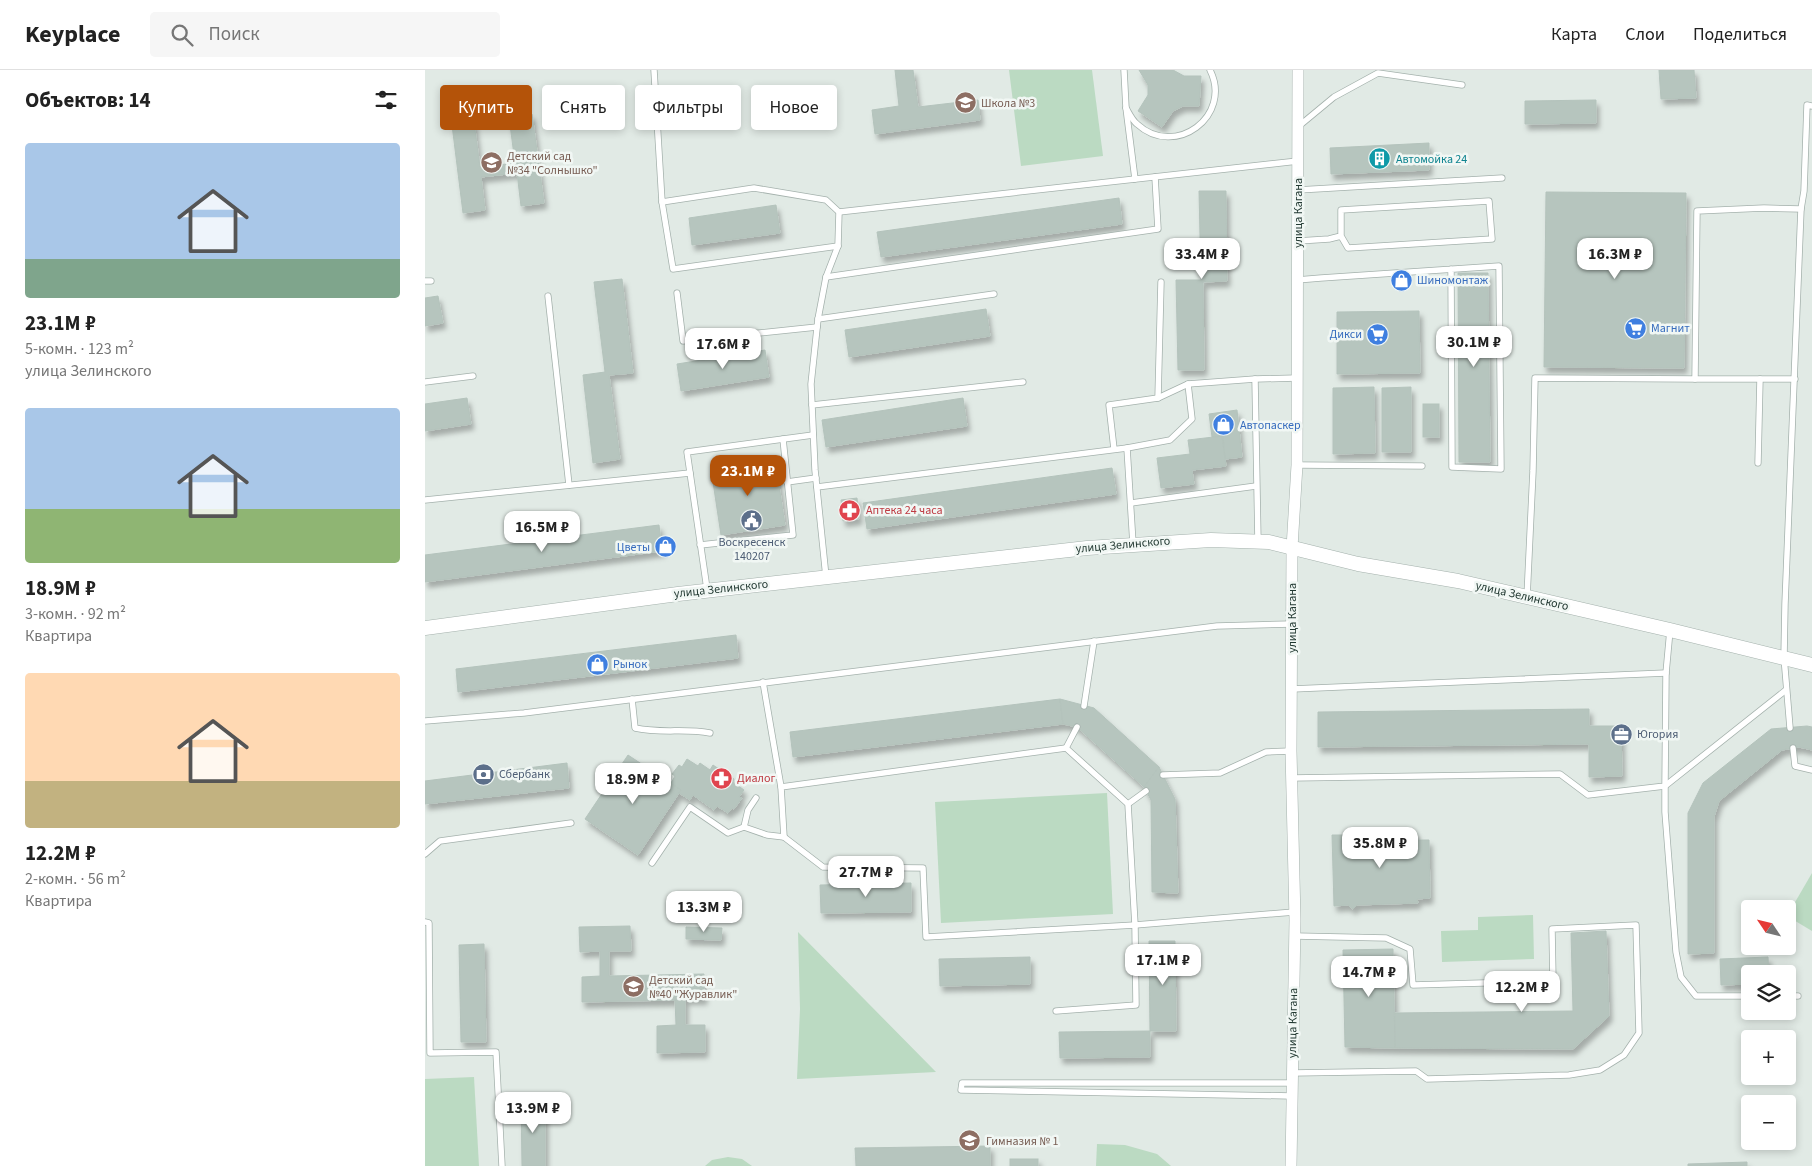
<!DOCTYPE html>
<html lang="ru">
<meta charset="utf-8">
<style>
body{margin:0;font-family:"Source Sans 3",sans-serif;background:#f6f6f6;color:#222;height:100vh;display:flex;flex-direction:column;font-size:19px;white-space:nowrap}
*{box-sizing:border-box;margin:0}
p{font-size:16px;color:#767676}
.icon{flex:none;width:28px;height:28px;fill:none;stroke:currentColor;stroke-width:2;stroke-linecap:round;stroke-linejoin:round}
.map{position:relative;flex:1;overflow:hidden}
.side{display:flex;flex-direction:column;background:#fff;width:425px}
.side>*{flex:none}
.banner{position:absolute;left:15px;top:15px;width:475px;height:45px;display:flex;gap:10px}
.needle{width:32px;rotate:305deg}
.controls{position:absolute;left:1316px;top:830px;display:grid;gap:10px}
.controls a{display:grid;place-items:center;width:55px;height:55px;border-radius:5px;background:#fff;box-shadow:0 2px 8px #0003;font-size:25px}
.price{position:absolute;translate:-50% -42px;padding:0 11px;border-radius:10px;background:#fff;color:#222;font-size:16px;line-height:32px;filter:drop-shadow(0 1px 2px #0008)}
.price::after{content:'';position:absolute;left:50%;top:30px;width:15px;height:11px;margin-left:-8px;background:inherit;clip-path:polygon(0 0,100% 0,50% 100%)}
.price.selected{background:#b45309;color:#fff}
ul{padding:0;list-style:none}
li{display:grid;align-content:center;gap:10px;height:265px;padding:0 25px}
li span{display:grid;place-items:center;height:155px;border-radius:5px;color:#555}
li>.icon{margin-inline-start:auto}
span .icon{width:90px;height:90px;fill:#fffc;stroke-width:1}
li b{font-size:21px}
h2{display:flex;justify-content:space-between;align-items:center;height:60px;padding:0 25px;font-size:21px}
.tag{padding:0 18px;border-radius:5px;background:#fff;box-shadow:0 2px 8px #0003;font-size:18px;line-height:45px}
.tag.selected{background:#b45309;color:#fff}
header{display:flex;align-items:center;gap:30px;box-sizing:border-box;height:70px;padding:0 25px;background:#fff;border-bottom:1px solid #e0e0e0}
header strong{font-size:24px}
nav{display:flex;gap:28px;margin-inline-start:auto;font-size:18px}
.search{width:350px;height:45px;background:#f6f6f6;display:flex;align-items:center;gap:12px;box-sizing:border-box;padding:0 18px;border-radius:5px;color:#767676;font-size:19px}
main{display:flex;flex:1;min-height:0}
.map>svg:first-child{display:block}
.green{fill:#bbdac2}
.building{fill:#b6c5be;stroke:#b4c3bc;filter:url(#shadow)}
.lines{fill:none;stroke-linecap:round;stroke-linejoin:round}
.service-casing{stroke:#a4b1ac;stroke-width:7}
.minor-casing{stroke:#a4b1ac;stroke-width:12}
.tertiary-casing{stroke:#a4b1ac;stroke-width:15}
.service{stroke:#fff;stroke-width:5.5}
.minor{stroke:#fff;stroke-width:11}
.tertiary{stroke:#fff;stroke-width:14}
.labels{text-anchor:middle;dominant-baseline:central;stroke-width:5;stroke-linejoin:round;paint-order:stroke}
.education-label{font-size:12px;fill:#785e54;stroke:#f1f7f4;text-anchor:start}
.culture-label{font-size:12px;fill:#0d838f;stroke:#f1f7f4;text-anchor:start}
.street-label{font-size:12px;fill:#223932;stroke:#f1f7f4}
.shop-label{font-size:12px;fill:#366cbe;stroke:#f1f7f4;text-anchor:start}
.health-label{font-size:12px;fill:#be3a42;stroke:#f1f7f4;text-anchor:start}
.service-label{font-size:12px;fill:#4e5e75;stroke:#f1f7f4;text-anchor:start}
</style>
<header>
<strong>Keyplace</strong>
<div class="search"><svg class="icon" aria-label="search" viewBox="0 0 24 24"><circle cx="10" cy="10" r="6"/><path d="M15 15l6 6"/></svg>Поиск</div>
<nav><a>Карта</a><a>Слои</a><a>Поделиться</a></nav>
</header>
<main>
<section class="side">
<h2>Объектов: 14<svg class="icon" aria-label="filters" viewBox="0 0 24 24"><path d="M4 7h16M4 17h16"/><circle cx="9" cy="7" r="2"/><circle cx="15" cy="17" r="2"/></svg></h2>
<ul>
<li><span style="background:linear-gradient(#a9c7e8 75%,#7fa58c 0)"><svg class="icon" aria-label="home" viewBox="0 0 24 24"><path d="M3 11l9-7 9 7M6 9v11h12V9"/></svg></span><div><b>23.1M ₽</b><p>5-комн. · 123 m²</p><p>улица Зелинского</p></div></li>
<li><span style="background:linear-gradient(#a9c7e8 65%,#8fb573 0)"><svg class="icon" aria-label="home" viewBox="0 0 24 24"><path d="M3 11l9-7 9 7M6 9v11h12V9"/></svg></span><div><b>18.9M ₽</b><p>3-комн. · 92 m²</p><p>Квартира</p></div></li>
<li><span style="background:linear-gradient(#ffd9b3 70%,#c2b280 0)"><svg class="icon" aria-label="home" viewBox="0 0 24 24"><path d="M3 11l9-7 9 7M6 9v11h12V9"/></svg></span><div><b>12.2M ₽</b><p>2-комн. · 56 m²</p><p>Квартира</p></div></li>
</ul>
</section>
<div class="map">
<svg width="1387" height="1096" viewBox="0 0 1387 1096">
<defs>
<filter id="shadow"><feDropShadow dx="3" dy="5.5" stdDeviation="2.5" flood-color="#0004"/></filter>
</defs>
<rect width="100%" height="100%" fill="#e1eae5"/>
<g class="green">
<polygon points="584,0 667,0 678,86 596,96"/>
<polygon points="682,723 688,844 516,853 510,732"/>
<polygon points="1387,803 1387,861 1362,846"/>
<polygon points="1108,845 1109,889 1017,892 1016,861 1053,860 1053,847"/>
<polygon points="373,862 511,1002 372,1009 375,939"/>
<polygon points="49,1007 54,1096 0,1096 0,1009"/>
<polygon points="672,1074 700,1075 732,1084 746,1096 671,1096"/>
<polygon points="303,1087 317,1089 327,1096 280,1096 287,1090"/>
</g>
<g class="building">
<polygon points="470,0 488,0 493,37 553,30 555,50 450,64 447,40 474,36"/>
<polygon points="714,0 748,0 759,6 776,6 774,36 758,36 748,41 737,57 713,41 723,25 723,15"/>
<polygon points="1234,0 1269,0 1271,28 1236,29"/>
<polygon points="1171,30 1171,53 1100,54 1100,31"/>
<polygon points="107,44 119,133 96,136 92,103 56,107 60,140 38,143 27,55 49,52 55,97 90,93 84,47"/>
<polygon points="1004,73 1004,100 906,104 905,78"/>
<polygon points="774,121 801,121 802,211 778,212 779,300 753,300 751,210 776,210"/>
<polygon points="1121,122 1261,123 1259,298 1119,297"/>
<polygon points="694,128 697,154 456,187 452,162"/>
<polygon points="351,135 355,163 267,175 264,148"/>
<polygon points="1033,203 1063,203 1065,392 1034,392"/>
<polygon points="197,209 208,303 184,305 195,389 168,393 158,305 180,302 169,212"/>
<polygon points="13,226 18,253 0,256 0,228"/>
<polygon points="561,239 565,266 424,287 420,260"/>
<polygon points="994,241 995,303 912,304 912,242"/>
<polygon points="340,280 344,307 256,321 252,294"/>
<polygon points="949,317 950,383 908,384 908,318"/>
<polygon points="986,317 986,382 957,382 957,318"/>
<polygon points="42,328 46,354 0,361 0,334"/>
<polygon points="538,328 542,356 401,377 397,350"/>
<rect x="998" y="334" width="16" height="33"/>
<polygon points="812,340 817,387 800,389 798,366 787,367 784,344"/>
<polygon points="797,366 801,396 767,400 769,414 736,418 732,388 765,384 763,370"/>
<polygon points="350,389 360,455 296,465 286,399"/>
<polygon points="687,398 691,424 442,459 438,433"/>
<polygon points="432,428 434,449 418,451 416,430"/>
<polygon points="234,455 237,481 0,512 0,485"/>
<polygon points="311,565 313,588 33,622 31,599"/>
<polygon points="635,629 638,654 368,687 365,662"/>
<polygon points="635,629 669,638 734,697 719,717 652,657 638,654"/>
<polygon points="1164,639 1164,656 1196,656 1197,706 1164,707 1164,674 893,677 893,642"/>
<polygon points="1382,656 1387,657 1387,680 1374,677 1357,680 1294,731 1289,747 1289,883 1263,884 1263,743 1278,713 1346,659"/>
<polygon points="203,685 256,720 213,785 160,749"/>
<polygon points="262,689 273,696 275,693 285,700 288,695 309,709 308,712 319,720 314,727 317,728 309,739 307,738 303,743 292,736 289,740 268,725 265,730 254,723 256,720 246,713 250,706 247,704 254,695 257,697"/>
<polygon points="142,693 144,718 0,734 0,711"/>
<polygon points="734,697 750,729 753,823 727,822 726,730 719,717"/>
<polygon points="927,760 932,765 992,763 992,770 1004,770 1005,828 992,829 993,833 932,835 928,839 923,835 909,836 907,765 922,765 924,761"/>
<polygon points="486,813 486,842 396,843 395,815"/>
<polygon points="205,856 206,881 184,881 184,906 279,904 279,929 260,929 260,955 280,955 280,982 232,983 232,956 251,955 250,930 157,932 157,907 175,906 175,881 155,882 154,857"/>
<polygon points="261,857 297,858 296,870 261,869"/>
<polygon points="1181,861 1184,946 1148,979 970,978 970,943 1148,941 1146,863"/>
<polygon points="724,871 750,871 751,961 725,961"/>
<polygon points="59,874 61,972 36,972 34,875"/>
<polygon points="968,879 970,978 920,977 918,880"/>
<polygon points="605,887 605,914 515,916 514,889"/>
<polygon points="1343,887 1344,904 1325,904 1325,914 1296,915 1295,889"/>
<polygon points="725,961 725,987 635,988 634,962"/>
<polygon points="96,1032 120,1032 120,1096 97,1096"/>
<polygon points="565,1076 565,1096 431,1096 430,1078"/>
<rect x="585" y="1089" width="28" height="7"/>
<polygon points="1322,1092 1322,1096 1263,1096 1263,1094"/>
</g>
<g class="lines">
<defs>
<g id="service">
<polyline points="229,0 237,132 329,118 401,130 414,142 413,176 401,207 393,249 386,314 390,400 401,507"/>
<polyline points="699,0 701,38 710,109"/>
<path d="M701,38C704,43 707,50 712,54C750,89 808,46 785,0"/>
<polyline points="874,56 909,27 953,3 1037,15"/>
<polyline points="873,120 1077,108"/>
<polyline points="237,132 248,199 413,176"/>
<polyline points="414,142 873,91"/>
<polyline points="873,171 904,169 916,166 916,140 1064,131 1067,169 923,178 916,166"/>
<polyline points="401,207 733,159 730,107"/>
<polyline points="872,210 896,208 1074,196 1076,399 1027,397 1026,199"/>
<polyline points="0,211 6,211"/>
<polyline points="252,223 258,271 392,257"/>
<polyline points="123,226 144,415"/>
<polyline points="393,249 569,224"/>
<polyline points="830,309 833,472"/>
<polyline points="1270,309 1370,309"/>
<polyline points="0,312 48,306"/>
<polyline points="733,328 736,212"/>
<polyline points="387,335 598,312"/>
<polyline points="702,378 745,370 767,349 763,314"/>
<polyline points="689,379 684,335 733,328 763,314 830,309 872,308"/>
<polyline points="1333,393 1335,309"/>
<polyline points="872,395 997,396"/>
<polyline points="362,412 391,408"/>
<polyline points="392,417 702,378 708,474"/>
<polyline points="0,430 265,403"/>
<polyline points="706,433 831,416"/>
<polyline points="275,475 368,465 358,369"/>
<polyline points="282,519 262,382 388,365"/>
<polyline points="1102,527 1108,401 1110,308 1270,309 1272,141 1339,138 1376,139"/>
<polyline points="338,612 356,717"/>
<polyline points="867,619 1241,603"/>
<path d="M207,629L210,658C237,664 259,658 285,663"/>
<polyline points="659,636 669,571"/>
<polyline points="0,651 99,643 792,556 867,554"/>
<polyline points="1365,658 1359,587 1360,534 1376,139 1379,121 1382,35 1387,36"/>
<polyline points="641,678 652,657"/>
<polyline points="1368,678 1370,696 1387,700"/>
<polyline points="738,705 795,703 841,682 866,681"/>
<polyline points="866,708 1135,704 1163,725 1240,716 1241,603 1245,560"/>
<polyline points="703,734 721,721"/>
<polyline points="319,757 323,740 331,728"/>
<polyline points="359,767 356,717 641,678 703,734 710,855 869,842"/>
<polyline points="0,784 15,771 146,753"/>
<polyline points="227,793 265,737 303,763 319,757 342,765 359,767 398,797 498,798 501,867 710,855 711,935 631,941"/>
<polyline points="0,852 4,853 5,983 71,982 77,1096"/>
<polyline points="1325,926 1271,926 1256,907 1251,882 1240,742 1240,716 1361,620"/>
<polyline points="1362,926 1373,926"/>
<polyline points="867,1003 991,1001 1002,1009 1144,1005 1175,1000 1199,985 1214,963 1211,855 1127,859 1128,911 988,915 985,879 961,868 870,866"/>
<polyline points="866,1013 537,1013 536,1020 866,1026"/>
</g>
<polyline id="minor" points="866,1096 870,850 866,681 867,478 872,395 873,0"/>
<polyline id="tertiary" points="0,558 253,524 662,478 786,470 844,472 933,494 1033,511 1245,560 1387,595"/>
</defs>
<use href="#service" class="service-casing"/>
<use href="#minor" class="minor-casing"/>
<use href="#tertiary" class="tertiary-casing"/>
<use href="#service" class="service"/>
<use href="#minor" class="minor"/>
<use href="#tertiary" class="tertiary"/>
</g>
<defs>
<symbol id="school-disc" viewBox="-11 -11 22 22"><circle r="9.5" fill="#8d6e63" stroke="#f1f7f4"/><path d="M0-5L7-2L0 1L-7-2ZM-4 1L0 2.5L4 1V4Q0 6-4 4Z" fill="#fff"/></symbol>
<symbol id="building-disc" viewBox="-11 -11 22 22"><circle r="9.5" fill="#0f9aa8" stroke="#f1f7f4"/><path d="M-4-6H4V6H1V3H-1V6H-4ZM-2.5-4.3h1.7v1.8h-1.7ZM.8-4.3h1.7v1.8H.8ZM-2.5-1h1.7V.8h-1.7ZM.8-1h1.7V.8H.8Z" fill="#fff"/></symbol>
<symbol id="shop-disc" viewBox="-11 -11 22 22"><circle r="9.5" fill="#3f7fe0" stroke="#f1f7f4"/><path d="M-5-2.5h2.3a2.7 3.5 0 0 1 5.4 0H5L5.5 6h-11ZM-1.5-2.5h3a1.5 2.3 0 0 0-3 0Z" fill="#fff"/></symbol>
<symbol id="supermarket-disc" viewBox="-11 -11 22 22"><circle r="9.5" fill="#3f7fe0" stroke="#f1f7f4"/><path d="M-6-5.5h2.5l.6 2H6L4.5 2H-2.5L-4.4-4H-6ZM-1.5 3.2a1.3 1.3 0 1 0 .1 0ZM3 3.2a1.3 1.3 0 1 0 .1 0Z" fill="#fff"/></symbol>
<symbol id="pharmacy-disc" viewBox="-11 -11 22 22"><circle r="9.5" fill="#e0444e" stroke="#f1f7f4"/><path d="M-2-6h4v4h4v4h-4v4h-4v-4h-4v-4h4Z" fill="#fff"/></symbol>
<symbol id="civic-disc" viewBox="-11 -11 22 22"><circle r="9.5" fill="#5c6f8a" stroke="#f1f7f4"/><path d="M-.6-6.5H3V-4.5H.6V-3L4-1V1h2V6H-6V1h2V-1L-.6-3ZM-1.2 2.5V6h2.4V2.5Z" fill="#fff"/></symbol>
<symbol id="office-disc" viewBox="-11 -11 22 22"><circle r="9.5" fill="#5c6f8a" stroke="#f1f7f4"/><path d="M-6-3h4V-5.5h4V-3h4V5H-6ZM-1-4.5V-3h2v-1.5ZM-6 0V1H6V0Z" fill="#fff"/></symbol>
<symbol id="bank-disc" viewBox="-11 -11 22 22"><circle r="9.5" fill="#5c6f8a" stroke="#f1f7f4"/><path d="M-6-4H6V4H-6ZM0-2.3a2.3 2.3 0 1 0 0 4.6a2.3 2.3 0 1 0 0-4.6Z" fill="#fff"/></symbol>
</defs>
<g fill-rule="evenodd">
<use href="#school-disc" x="528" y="20" width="25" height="25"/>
<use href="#building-disc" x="942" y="76" width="25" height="25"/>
<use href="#school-disc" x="54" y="80" width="25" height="25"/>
<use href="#shop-disc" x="964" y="198" width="25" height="25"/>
<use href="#supermarket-disc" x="1198" y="246" width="25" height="25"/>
<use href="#supermarket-disc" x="940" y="252" width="25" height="25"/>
<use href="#shop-disc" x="786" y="342" width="25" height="25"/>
<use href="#pharmacy-disc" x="412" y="428" width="25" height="25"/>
<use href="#civic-disc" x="314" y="438" width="25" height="25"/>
<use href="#shop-disc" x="228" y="464" width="25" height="25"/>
<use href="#shop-disc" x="160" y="582" width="25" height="25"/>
<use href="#office-disc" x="1184" y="652" width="25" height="25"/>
<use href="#bank-disc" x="46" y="692" width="25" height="25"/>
<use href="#pharmacy-disc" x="284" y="696" width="25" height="25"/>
<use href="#school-disc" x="196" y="904" width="25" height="25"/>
<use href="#school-disc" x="532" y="1058" width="25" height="25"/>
</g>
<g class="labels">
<g class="education-label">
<text x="556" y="33">Школа №3</text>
<text x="82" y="86">Детский сад<tspan x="82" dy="14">№34 "Солнышко"</tspan></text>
<text x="224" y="910">Детский сад<tspan x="224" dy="14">№40 "Журавлик"</tspan></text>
<text x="561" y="1071">Гимназия № 1</text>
</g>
<g class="culture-label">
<text x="971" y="89">Автомойка 24</text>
</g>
<g class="street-label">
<text transform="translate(873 143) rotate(-90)">улица Кагана</text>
<text transform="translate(698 475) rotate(-5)">улица Зелинского</text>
<text transform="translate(296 519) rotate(-6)">улица Зелинского</text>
<text transform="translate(1097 526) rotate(13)">улица Зелинского</text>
<text transform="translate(867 548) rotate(-90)">улица Кагана</text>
<text transform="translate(868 953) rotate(-89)">улица Кагана</text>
</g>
<g class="shop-label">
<text x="992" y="210">Шиномонтаж</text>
<text x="1226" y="258">Магнит</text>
<text x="937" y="264" text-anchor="end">Дикси</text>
<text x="815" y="355">Автопаскер</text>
<text x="225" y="477" text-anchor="end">Цветы</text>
<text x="188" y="594">Рынок</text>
</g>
<g class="health-label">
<text x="441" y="440">Аптека 24 часа</text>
<text x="312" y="708">Диалог</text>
</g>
<g class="service-label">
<text x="327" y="472" text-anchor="middle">Воскресенск<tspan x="327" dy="14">140207</tspan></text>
<text x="1212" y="664">Югория</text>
<text x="74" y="704">Сбербанк</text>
</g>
</g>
</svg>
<div class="controls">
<a><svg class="needle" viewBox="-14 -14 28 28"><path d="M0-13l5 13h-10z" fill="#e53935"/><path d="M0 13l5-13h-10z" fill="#767676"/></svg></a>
<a><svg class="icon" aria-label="layers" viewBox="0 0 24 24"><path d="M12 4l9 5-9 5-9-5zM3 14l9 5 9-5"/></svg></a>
<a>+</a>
<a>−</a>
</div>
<b class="price" style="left:777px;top:210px">33.4M ₽</b>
<b class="price" style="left:1190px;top:210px">16.3M ₽</b>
<b class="price" style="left:1049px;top:298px">30.1M ₽</b>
<b class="price" style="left:298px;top:300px">17.6M ₽</b>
<b class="price selected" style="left:323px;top:427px">23.1M ₽</b>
<b class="price" style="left:117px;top:483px">16.5M ₽</b>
<b class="price" style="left:208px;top:735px">18.9M ₽</b>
<b class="price" style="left:955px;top:799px">35.8M ₽</b>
<b class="price" style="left:441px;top:828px">27.7M ₽</b>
<b class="price" style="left:279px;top:863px">13.3M ₽</b>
<b class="price" style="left:738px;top:916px">17.1M ₽</b>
<b class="price" style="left:944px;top:928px">14.7M ₽</b>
<b class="price" style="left:1097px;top:943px">12.2M ₽</b>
<b class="price" style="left:108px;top:1064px">13.9M ₽</b>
<div class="banner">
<a class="tag selected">Купить</a>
<a class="tag">Снять</a>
<a class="tag">Фильтры</a>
<a class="tag">Новое</a>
</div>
</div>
</main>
